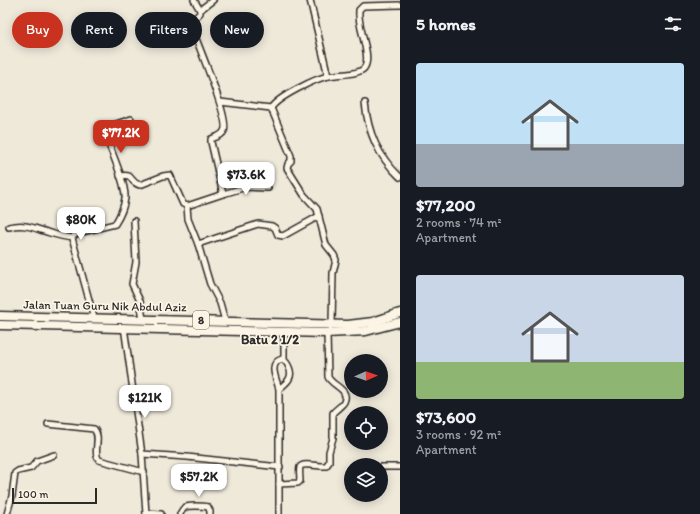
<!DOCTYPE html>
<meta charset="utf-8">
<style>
body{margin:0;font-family:Itim,sans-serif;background:#20242c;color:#f1f3f6;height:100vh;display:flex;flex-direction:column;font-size:15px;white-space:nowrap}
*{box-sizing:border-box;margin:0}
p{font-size:13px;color:#9ea1a6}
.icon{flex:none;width:22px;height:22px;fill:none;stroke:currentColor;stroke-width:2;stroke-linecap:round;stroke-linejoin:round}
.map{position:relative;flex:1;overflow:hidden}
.drawer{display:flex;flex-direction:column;background:#171b24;width:300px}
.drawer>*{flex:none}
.guide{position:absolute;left:12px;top:12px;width:328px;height:36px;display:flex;gap:8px}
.needle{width:26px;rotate:88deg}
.buttons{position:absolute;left:344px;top:354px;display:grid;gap:8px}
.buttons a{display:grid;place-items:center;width:44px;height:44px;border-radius:50%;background:#171b24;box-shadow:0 2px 10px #0003;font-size:20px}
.scale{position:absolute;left:12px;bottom:10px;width:85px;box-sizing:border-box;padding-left:4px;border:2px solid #2b2b2b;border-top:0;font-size:11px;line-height:14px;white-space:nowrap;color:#2b2b2b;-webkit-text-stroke:3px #fcf5e5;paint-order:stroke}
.price{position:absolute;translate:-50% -34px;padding:0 9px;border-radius:8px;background:#fff;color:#222;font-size:13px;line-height:26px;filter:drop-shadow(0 1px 2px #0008)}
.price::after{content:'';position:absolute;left:50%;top:24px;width:12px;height:9px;margin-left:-6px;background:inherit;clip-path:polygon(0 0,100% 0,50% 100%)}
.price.on{background:#c8321e;color:#fff}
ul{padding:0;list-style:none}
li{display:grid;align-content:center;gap:8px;height:212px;padding:0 16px}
li span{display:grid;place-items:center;height:124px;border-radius:4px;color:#555}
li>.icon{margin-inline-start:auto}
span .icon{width:72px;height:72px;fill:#fffc;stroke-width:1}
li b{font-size:17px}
h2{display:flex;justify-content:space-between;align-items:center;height:48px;padding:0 16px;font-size:17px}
.pill{padding:0 14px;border-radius:18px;background:#171b24;box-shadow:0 2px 10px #0003;font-size:14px;line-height:36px}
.pill.on{background:#c8321e;color:#fff}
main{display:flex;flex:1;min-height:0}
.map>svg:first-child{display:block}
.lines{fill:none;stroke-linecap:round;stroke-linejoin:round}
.street-casing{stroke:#2b2b2b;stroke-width:8}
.primary-casing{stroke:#2b2b2b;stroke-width:11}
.street{stroke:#fcf5e5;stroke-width:5}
.primary{stroke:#fcf5e5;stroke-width:8}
.labels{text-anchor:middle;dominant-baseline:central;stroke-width:3.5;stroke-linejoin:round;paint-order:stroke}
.shield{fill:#fcf5e5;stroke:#6a6863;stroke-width:1}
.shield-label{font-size:11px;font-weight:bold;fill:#2b2b2b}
.street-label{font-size:12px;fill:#2b2b2b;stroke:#fcf5e5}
.neighbourhood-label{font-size:13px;font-weight:bold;fill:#2b2b2b;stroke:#fcf5e5}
</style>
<main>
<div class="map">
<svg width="400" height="514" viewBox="0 0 400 514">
<rect width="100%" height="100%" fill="#efe9da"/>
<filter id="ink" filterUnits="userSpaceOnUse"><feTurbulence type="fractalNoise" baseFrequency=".025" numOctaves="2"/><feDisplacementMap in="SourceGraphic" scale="8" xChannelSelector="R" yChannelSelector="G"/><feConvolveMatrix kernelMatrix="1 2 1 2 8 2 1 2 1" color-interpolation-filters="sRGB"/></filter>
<g filter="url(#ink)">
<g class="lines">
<defs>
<g id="street">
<polyline points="310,0 328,76"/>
<polyline points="200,10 213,0"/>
<polyline points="220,102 271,108"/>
<path d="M365,103C368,133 378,156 400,177"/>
<polyline points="271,108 291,156 291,161 288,164 287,168 304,195 317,209 326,245 334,255 336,260 333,273 332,324"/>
<path d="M271,108C278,97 316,78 329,76C339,74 352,75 360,71C363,70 365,68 366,64C370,51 357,26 359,10L363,6L400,5"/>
<path d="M120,176C135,173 128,182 140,185L163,176L170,175L183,204L187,206L223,194L211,142V139C216,137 222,136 224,131C231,121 196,41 191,25L192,21L200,13V10L194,0"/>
<polyline points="223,194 246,187 268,188"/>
<polyline points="187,206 188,219 198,244 210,284 220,303 225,321"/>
<polyline points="134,221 136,262 132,284 140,301 143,319"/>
<path d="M9,227C26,223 33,228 50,233C57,235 65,237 72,238"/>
<polyline points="198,244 258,224 272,226 275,228 278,235 283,236 319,216"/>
<path d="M94,318L72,238L73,236L78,233L115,224C120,216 124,208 125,198C126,183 110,148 104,132V128L131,119"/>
<polyline points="124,327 142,454 146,514"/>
<polyline points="284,331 284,360"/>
<path d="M48,424L94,429C102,438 92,452 99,460L144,472"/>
<polyline points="142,454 187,457 280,467"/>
<polyline points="381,467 400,467"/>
<path d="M279,484L298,483L300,481C300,477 299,471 300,467C303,462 320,467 326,466L329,462V452L333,438V413C336,409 342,406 344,402C350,389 332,386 328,377L327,333"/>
<polyline points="146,513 161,514"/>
<polyline points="7,514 12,496 15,473 18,471 31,468 37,461 54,455"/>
<path d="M180,514C181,512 182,510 184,508C187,505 204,506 208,507L210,511V514"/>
<path d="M279,514V389C277,380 267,363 282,359C288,362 293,373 289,379C287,383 282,386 279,389"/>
</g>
<g id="primary">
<polyline points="0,316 348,325 373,322 400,313"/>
<polyline points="0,325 327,333 366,331 400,322"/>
</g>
</defs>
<use href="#street" class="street-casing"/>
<use href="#primary" class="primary-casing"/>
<use href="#street" class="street"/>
<use href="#primary" class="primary"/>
</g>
</g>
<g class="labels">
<rect class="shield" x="193" y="311" width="16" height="18" rx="3"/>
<g class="shield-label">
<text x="201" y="320">8</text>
</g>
<g class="street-label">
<text transform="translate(105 306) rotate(1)">Jalan Tuan Guru Nik Abdul Aziz</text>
</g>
<g class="neighbourhood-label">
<text x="270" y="339">Batu 2 1/2</text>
</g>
</g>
</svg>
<div class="buttons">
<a><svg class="needle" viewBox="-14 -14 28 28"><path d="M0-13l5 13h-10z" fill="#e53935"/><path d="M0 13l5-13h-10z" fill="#9ea1a6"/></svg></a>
<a><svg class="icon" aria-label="locate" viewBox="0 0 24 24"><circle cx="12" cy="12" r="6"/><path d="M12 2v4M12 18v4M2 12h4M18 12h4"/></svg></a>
<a><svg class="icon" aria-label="layers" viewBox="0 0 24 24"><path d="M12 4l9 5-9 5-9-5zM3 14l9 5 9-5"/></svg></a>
</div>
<div class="scale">100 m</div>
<b class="price on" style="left:121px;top:154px">$77.2K</b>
<b class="price" style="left:246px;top:196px">$73.6K</b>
<b class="price" style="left:81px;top:241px">$80K</b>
<b class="price" style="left:145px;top:419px">$121K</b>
<b class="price" style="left:199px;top:498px">$57.2K</b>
<div class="guide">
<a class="pill on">Buy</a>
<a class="pill">Rent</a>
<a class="pill">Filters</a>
<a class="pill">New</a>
</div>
</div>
<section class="drawer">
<h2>5 homes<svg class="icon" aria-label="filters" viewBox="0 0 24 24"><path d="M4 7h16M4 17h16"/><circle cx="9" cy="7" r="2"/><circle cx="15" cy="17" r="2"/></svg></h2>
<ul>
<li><span style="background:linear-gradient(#bfe0f5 65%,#9aa5b1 0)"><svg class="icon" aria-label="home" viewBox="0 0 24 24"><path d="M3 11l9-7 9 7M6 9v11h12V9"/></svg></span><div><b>$77,200</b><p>2 rooms · 74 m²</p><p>Apartment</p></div></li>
<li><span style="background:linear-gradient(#c9d6e8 70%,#8fb573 0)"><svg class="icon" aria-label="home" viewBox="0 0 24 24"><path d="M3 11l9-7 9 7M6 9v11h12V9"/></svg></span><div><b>$73,600</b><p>3 rooms · 92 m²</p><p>Apartment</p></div></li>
</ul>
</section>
</main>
